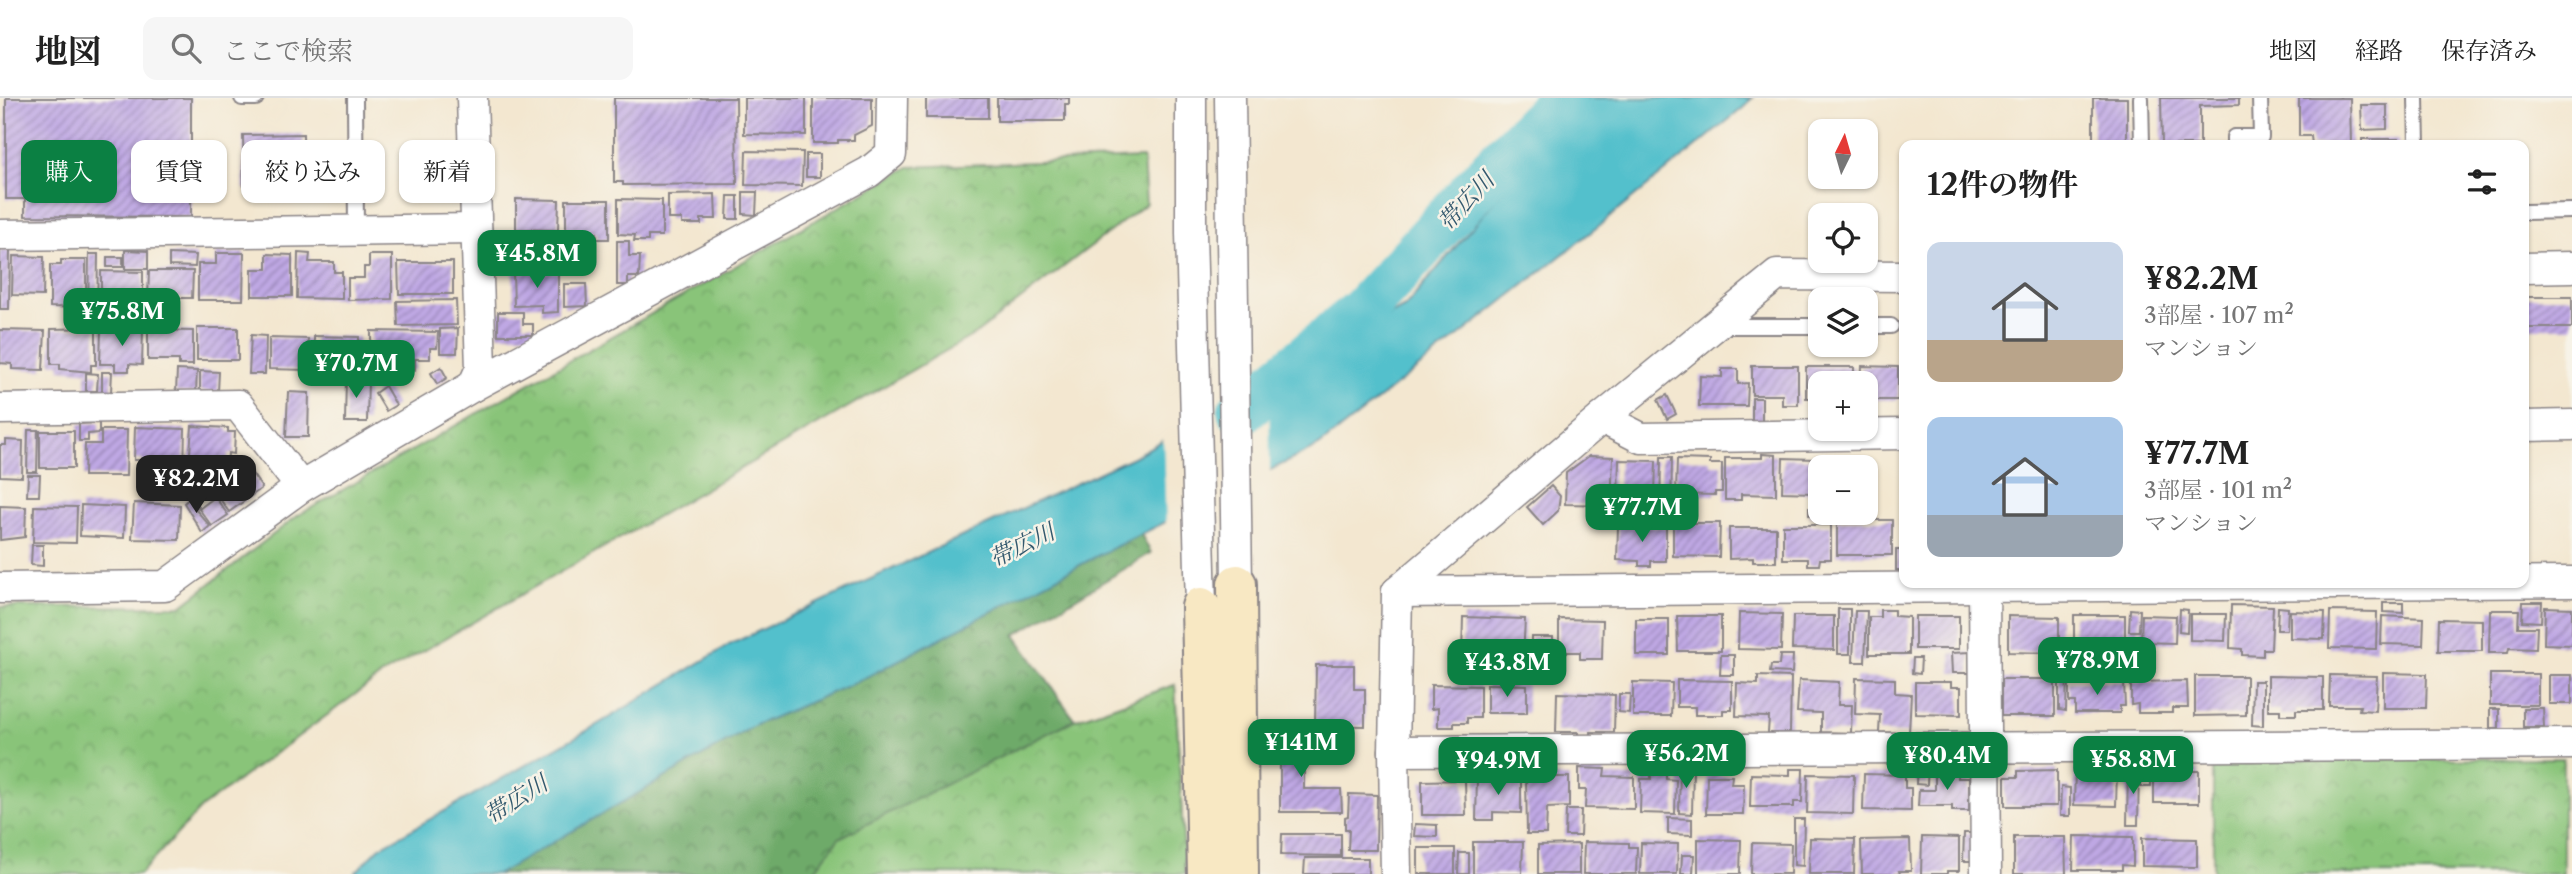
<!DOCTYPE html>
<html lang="ja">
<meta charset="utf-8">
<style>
body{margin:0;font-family:"Libre Caslon Text","Noto Serif JP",serif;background:#f6f6f6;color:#222;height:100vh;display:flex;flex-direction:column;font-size:26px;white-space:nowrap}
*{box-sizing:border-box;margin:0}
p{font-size:23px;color:#767676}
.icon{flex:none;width:38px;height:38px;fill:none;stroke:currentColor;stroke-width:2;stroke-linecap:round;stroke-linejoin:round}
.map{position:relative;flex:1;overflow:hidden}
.side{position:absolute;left:1899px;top:42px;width:630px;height:448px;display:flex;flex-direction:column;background:#fff;border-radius:14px;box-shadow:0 2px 5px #0004}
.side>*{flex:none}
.top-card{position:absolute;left:21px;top:42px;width:665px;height:63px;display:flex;gap:14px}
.needle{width:46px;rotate:5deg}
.controls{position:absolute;left:1808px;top:21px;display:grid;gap:14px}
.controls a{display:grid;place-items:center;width:70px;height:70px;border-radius:14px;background:#fff;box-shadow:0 2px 5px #0004;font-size:35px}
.price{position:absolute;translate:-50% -60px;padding:0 16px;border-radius:14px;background:#0b8043;color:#fff;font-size:23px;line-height:46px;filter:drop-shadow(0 2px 4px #0008)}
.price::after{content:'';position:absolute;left:50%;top:42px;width:21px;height:16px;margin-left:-10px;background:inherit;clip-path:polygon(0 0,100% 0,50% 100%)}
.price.selected{background:#222;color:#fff}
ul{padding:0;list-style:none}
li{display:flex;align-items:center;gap:21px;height:175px;padding:0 28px}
li span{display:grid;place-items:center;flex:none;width:196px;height:140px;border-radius:14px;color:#555}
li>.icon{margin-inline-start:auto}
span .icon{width:84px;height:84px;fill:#fffc;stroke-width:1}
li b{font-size:30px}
h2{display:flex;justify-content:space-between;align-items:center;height:84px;padding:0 28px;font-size:30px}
.tag{padding:0 24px;border-radius:14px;background:#fff;box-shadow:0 2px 5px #0004;font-size:24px;line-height:63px}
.tag.selected{background:#0b8043;color:#fff}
header{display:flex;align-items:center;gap:42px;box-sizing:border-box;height:98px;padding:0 35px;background:#fff;border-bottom:2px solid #e0e0e0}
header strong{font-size:33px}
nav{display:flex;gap:38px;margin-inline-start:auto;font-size:24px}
.search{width:490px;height:63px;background:#f6f6f6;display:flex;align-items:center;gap:18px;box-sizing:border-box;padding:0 24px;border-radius:14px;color:#767676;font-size:26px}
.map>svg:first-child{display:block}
.forest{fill:url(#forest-crowns);stroke:#486652;stroke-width:2}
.park{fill:url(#park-crowns);stroke:#56735a;stroke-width:2}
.water{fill:#53c0cc;stroke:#3a7184;stroke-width:2}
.pier{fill:#f3e7d0}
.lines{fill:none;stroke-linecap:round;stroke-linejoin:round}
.river{stroke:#53c0cc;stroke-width:47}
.building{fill:url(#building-hatch)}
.lane-casing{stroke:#8a8486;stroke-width:18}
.street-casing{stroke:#8a8486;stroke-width:33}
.secondary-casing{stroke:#8a8486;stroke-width:42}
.lane{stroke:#fff;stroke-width:14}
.street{stroke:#fff;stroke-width:30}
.secondary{stroke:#f8e8c3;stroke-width:38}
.labels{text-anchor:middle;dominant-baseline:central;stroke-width:5;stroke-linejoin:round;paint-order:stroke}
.water-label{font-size:23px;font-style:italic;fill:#33596e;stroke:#f7f3e8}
</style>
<header>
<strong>地図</strong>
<div class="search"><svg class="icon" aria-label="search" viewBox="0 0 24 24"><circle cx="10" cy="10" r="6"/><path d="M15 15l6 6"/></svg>ここで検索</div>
<nav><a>地図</a><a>経路</a><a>保存済み</a></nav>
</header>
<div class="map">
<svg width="2572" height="776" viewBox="0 0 2572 776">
<defs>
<pattern id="forest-crowns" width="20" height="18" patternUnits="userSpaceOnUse" patternTransform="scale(1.75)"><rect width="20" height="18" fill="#6eaa69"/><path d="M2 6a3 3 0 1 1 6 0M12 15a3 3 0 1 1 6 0" fill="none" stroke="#5a8a58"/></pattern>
<pattern id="park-crowns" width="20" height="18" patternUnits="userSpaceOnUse" patternTransform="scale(1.75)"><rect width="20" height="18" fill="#89c479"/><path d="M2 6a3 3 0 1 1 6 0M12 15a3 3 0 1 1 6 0" fill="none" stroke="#76a86a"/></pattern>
<pattern id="building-hatch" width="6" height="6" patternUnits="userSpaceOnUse" patternTransform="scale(1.75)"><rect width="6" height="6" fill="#bfa8e4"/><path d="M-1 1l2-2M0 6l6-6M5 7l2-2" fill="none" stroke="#9b88ba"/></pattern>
</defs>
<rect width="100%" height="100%" fill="#f7f3e8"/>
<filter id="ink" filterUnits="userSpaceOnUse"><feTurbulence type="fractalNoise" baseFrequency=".0143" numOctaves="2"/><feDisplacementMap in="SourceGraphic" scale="14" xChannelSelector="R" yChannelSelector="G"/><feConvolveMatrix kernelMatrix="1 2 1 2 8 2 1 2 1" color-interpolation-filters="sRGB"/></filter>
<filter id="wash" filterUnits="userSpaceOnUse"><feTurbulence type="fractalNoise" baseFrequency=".00686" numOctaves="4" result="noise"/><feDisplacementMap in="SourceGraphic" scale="28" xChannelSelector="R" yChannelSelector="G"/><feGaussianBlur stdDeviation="1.57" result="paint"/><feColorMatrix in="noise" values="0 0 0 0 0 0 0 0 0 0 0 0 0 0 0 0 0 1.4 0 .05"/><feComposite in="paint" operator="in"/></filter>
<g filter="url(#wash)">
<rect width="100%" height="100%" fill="#f3e7d0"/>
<polygon class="forest" points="1129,414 1151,455 1015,537 1075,622 1175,587 1185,776 465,776"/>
<g class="park">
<polygon points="1143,60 1146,106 977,235 383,576 201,710 140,776 0,776 0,509 181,508 297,418 909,69"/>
<polygon points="1175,587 1185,776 812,776 839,740 1074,622"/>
<polygon points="2563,660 2563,776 2213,776 2213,662"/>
</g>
<polygon class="water" points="1581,0 1752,0 1743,10 1605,123 1319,348 1103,455 859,583 756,627 498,776 354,776 379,750 595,628 731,546 1133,359 1405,209"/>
<polygon class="pier" points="1269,280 1270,376 1166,428 1163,338"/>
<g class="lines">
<polyline class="river" points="1241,313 1364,211 1496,67 1563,0"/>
</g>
<g id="blocks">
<g class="building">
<polygon points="6,0 191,0 191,119 25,118 25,101 6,101"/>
<polygon points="614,0 736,0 737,86 623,87 623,84 614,84"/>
<polygon points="744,0 806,0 806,37 744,36"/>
<polygon points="813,0 872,0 872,28 854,37 854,42 838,42 838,45 813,45"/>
<rect x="926" y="0" width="62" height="20"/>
<polygon points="997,0 1069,0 1069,6 1065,6 1065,23 997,23"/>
<rect x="2093" y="0" width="34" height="47"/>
<polygon points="2161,0 2239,0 2239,7 2200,8 2200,47 2162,47"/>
<polygon points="2299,0 2350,0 2351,47 2312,47 2311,38 2299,38"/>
<polygon points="2361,7 2387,7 2387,31 2362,32"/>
<polygon points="303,36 304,90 244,91 243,37"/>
<rect x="2362" y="41" width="36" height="6"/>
<polygon points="746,53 803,54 802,88 745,87"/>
<rect x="806" y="56" width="14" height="23"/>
<polygon points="743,94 757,94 756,117 743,116"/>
<polygon points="715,96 716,121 701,121 701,126 682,126 682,121 668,121 668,97"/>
<polygon points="728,98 738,98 738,121 727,121"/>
<polygon points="516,101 559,102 558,132 516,131"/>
<polygon points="618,101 662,102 662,138 648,138 648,143 634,143 635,137 618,136"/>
<polygon points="566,102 609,102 609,141 597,141 597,135 566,135"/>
<polygon points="617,143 629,143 629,158 640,158 639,179 628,179 628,187 617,187"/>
<polygon points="0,152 10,152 9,211 0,211"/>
<polygon points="125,152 148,153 148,171 125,171"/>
<polygon points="216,155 244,155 243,202 198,202 198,166 216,166"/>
<polygon points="298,155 310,156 309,164 334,164 334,174 342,174 342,201 297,200"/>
<polygon points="89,156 98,156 97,217 88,217"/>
<polygon points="169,156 196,157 195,169 169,168"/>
<polygon points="267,156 292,157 292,198 252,198 252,171 267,171"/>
<polygon points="369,157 392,157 392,201 348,202 348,180 364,180 364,169 369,169"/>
<polygon points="13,158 44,159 43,198 12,197"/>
<rect x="107" y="159" width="16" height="10"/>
<polygon points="61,162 86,162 86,210 50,209 50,167 61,167"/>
<polygon points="398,164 453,164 453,196 399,196"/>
<polygon points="101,173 143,174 143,204 101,204"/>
<polygon points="149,173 193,173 192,200 148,200"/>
<polygon points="513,174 558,174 558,214 542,215 542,207 514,208"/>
<polygon points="564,186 586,186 587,208 564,209"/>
<rect x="2525" y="199" width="47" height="31"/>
<polygon points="456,202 457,227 398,228 397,203"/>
<polygon points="498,214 523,214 523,226 533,226 533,237 498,237"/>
<polygon points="96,230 96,267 91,267 91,274 60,271 60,266 51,266 51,231"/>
<rect x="197" y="230" width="41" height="32"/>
<polygon points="458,230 457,255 440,255 440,231"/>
<polygon points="101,231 143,231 142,267 129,266 129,273 115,273 115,266 100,266"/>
<polygon points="0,232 45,233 43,272 12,271 12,266 0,265"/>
<polygon points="148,232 193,233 193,267 179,267 179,262 148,262"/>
<polygon points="371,233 438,234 437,250 430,250 430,261 415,261 415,272 371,271"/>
<polygon points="251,237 266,238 265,276 249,276"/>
<polygon points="314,238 359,239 359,272 314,272"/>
<polygon points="269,240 308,241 307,272 269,271"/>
<polygon points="1752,268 1798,268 1798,307 1782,307 1782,297 1752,297"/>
<polygon points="1862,268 1898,269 1898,302 1866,302 1866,285 1861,285"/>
<polygon points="441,269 447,280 437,286 431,275"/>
<polygon points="1806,269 1854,269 1854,285 1820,285 1820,300 1806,300"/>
<polygon points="1722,271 1738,271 1738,286 1748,285 1747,308 1699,308 1700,278 1722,279"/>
<polygon points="177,272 197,273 196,295 176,294"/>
<polygon points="200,273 219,274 218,294 200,293"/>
<polygon points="102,274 112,274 111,294 102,294"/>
<polygon points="86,275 98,276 97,293 86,293"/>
<polygon points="346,280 368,281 367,324 345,324"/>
<polygon points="385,288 396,307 386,313 375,295"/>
<polygon points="288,294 309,295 308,339 286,339"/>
<polygon points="1667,297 1676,316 1667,321 1658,302"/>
<rect x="1752" y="300" width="10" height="23"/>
<polygon points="99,325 99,335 88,336 88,343 79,343 79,326"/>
<polygon points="192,328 228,330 228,334 235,334 234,356 228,355 227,370 189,368"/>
<polygon points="135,329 185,331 184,375 143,374 143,362 134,362"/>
<polygon points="28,332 38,332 37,374 27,374"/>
<polygon points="101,332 127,332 126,378 84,378 85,346 101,346"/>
<rect x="40" y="333" width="34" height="37"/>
<polygon points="6,342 23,343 22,379 0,378 0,347 6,347"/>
<polygon points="1762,356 1776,357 1776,397 1741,396 1741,402 1725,402 1725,360 1762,360"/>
<polygon points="1589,358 1613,359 1611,407 1565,406 1566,375"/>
<polygon points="1661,359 1672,359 1671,418 1660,418"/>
<polygon points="1783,360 1815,361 1815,373 1820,373 1820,390 1814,390 1814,395 1782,394"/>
<polygon points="1677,361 1710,362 1710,366 1722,366 1722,394 1715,394 1715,397 1676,396"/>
<polygon points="1619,362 1656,363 1655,397 1618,396"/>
<polygon points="249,371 262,390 229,414 216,395"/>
<polygon points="28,377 40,377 39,398 27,398"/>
<polygon points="1551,388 1560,398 1558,413 1543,427 1527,409"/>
<polygon points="191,399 199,408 195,411 210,428 202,435 184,405"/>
<polygon points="215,399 228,417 212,428 199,411"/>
<polygon points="134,405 180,407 179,442 132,441"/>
<polygon points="81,407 125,409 124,440 80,438"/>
<polygon points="0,408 26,409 25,439 0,442"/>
<polygon points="34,408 77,409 76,445 33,444"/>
<polygon points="1809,410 1820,410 1820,415 1832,415 1832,418 1809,417"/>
<rect x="1837" y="422" width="55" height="35"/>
<polygon points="1673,425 1720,425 1719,459 1673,458"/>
<polygon points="1783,427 1831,427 1831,461 1820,461 1819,467 1808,467 1808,461 1783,461"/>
<polygon points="1618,428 1666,429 1666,463 1651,463 1651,468 1639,468 1639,463 1617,462"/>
<polygon points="1729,430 1776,430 1776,464 1753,464 1753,460 1729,461"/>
<polygon points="32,447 43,447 43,468 31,467"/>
<rect x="1896" y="452" width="8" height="20"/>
<polygon points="2523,504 2542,504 2541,524 2522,523"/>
<polygon points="2383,505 2403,505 2403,515 2383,514"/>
<polygon points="2231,507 2273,508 2271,551 2263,551 2263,558 2242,557 2242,551 2230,550"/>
<polygon points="2278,509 2288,510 2287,532 2277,532"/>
<polygon points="2545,509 2572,510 2572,547 2544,546"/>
<rect x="1838" y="511" width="12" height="45"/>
<polygon points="2130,511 2140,512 2139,533 2129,533"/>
<polygon points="2180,511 2188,512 2187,534 2179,533"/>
<polygon points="1880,512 1894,512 1894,518 1909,519 1909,556 1869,556 1869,519 1880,519"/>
<polygon points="2490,512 2519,512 2518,529 2537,529 2536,551 2509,550 2508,555 2489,555"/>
<polygon points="1855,513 1867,513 1865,564 1853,564"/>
<polygon points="2290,513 2325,514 2324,541 2290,540"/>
<polygon points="2330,513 2377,514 2376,551 2329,550"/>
<polygon points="1739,515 1782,516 1781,552 1738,551"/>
<polygon points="2190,516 2226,516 2225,543 2190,542"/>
<polygon points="2074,517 2125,517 2125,556 2074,555"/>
<polygon points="2142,517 2176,518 2175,545 2141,544"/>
<polygon points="1677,518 1721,518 1721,553 1678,553"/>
<polygon points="1793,518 1834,518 1834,552 1792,551"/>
<rect x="1915" y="518" width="44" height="33"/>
<polygon points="2008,518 2059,519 2059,555 2008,554"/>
<polygon points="2382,518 2424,520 2423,547 2381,546"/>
<polygon points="1463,519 1525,521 1523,559 1462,557"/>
<polygon points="1559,521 1603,522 1602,561 1580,561 1580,554 1559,554"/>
<rect x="1636" y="521" width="33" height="36"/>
<polygon points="2439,521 2482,522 2482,553 2438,553"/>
<rect x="1531" y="539" width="22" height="19"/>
<polygon points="1970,554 1970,575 1952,575 1951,555"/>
<polygon points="1721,557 1734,557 1734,577 1720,577"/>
<polygon points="1780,557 1793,557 1792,575 1770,574 1771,567 1779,567"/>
<polygon points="1913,560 1921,560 1920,576 1912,575"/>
<polygon points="1316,567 1354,567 1354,591 1365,591 1365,628 1315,627"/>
<polygon points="2059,573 2067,573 2066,613 2059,612"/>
<polygon points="2383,575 2427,576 2426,610 2383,610"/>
<rect x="2490" y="576" width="48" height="31"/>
<polygon points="2330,577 2377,578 2375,613 2359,612 2360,608 2329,608"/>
<rect x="2549" y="577" width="23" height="29"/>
<polygon points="1758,578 1791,579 1790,635 1768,635 1769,619 1736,618 1737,585 1758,586"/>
<polygon points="2195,578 2246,578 2246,617 2195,618"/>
<polygon points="2268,578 2323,579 2323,612 2296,612 2296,617 2280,617 2280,612 2268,612"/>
<polygon points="1856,580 1895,581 1895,595 1911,596 1909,635 1879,634 1880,617 1855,616"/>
<rect x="2001" y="581" width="54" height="37"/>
<polygon points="1677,582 1732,583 1732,612 1723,612 1723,617 1695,617 1695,609 1677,609"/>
<polygon points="1799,582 1839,584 1838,607 1852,607 1851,635 1821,634 1821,615 1797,614"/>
<polygon points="2187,583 2188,610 2172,610 2172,615 2138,615 2138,606 2131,607 2131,584"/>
<polygon points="2253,583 2263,583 2263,628 2252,627"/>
<polygon points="1633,584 1672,585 1671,618 1633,618"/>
<polygon points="1915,584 1951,584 1951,589 1961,589 1961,617 1915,616"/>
<polygon points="2069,584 2124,584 2125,608 2120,608 2120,615 2075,615 2075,604 2069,604"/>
<polygon points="1487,586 1527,587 1527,615 1487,615"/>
<polygon points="1431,587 1480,588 1480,620 1467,620 1467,625 1454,625 1454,629 1438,629 1438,610 1431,611"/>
<polygon points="1557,595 1615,597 1614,634 1591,634 1591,638 1578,638 1578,634 1556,634"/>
<polygon points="1619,596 1630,596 1629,615 1619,614"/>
<polygon points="2523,610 2543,610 2544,629 2523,629"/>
<rect x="2490" y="611" width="9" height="19"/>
<polygon points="1280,629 1304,629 1304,691 1341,691 1342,714 1280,714"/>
<polygon points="1917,666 1928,667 1927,687 1916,686"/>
<polygon points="1680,669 1693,670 1692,716 1679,715"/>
<polygon points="2128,669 2139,670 2138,727 2127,727"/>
<polygon points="2141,669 2151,670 2151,689 2141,689"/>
<polygon points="1579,670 1605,671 1604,678 1634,679 1634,711 1585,710 1586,692 1579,692"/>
<polygon points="1790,671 1803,671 1802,704 1794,704 1794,709 1750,709 1751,676 1790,677"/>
<polygon points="2057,672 2057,708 2005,708 2005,679 2018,679 2018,673"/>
<polygon points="2075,672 2117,673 2116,708 2074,707"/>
<polygon points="1935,673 1958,673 1958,680 1969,680 1969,713 1952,713 1952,708 1918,708 1919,692 1935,692"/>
<rect x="2154" y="673" width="45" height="32"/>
<polygon points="1651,674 1666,675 1666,681 1676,682 1675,716 1640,715 1641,681 1651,681"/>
<polygon points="1808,676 1854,677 1853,716 1807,715"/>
<polygon points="1864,676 1905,677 1905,690 1911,690 1911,713 1863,712"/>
<polygon points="1707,678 1732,678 1731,686 1744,686 1743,716 1706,716"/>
<polygon points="1526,679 1569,679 1569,709 1547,710 1546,736 1527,736"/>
<polygon points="1477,680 1521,680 1521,715 1493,714 1493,722 1476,722"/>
<polygon points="1465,682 1466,717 1422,717 1422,683"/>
<polygon points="2061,689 2070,690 2070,718 2060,718"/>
<polygon points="1349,696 1377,697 1376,752 1348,752 1349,731 1345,731 1345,719 1348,718"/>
<polygon points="1566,712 1581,712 1580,738 1565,738"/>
<polygon points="1668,720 1692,721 1692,737 1668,736"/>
<polygon points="1794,721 1804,721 1803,768 1794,767"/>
<polygon points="1415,726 1437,727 1437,739 1414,738"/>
<polygon points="1964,735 1974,735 1974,763 1963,763"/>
<polygon points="1282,736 1341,736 1341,758 1281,757"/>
<polygon points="2074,738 2133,739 2133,768 2122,767 2122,772 2073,772"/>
<polygon points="1922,739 1959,740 1959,773 1947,773 1947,776 1921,776"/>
<polygon points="2014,739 2065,739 2066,776 2014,776"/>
<polygon points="1810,740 1855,741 1854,776 1809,776"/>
<polygon points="2142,740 2197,741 2197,769 2142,768"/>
<polygon points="1698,741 1741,742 1740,776 1698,776"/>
<polygon points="1910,741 1911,773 1899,773 1900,776 1862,776 1861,742"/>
<polygon points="1473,744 1523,744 1522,776 1473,776"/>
<polygon points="1584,744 1629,745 1629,749 1637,749 1636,776 1583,776"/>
<polygon points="1641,745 1678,746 1677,776 1640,776"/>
<polygon points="1752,745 1791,746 1790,776 1751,776"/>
<polygon points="1579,746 1579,776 1538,776 1538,747"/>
<rect x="1418" y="750" width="37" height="26"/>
<polygon points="1459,755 1469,755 1469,776 1458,776"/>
<polygon points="1682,757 1694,757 1693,776 1681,776"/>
<polygon points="1305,760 1368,760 1368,776 1304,776"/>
</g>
</g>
</g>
<g filter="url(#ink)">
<use href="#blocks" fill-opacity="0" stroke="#8a8486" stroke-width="2"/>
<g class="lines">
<defs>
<g id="lane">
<polyline points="242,0 256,0"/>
<polyline points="355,0 356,132"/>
<polyline points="2141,0 2142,47"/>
<polyline points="2416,0 2417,47"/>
<polyline points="2234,47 2234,39 2261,39 2260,0"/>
<polyline points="2524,114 2572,113"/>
<polyline points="1722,228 1820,228"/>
<polyline points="1866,228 1891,228"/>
</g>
<g id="street">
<polyline points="472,0 481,270 473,288"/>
<polyline points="1191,0 1191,135 1201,509"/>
<polyline points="1230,0 1237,486"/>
<polyline points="0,137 476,131"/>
<polyline points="2524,170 2572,169"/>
<polyline points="0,311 238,307 301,389"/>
<polyline points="1602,320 1641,340 1904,336"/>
<polyline points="2524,328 2572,327"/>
<polyline points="1984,485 1986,776"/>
<polyline points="0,490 165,488 301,389 473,288 869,74 891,56 892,0"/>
<polyline points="1397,494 2572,484"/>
<polyline points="1394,653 2572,646"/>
<polyline points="1396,776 1394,653 1397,494 1602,320 1777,177 1904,178"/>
</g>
<g id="secondary">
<polyline points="1237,486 1239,776"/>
<polyline points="1201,509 1207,776"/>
</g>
</defs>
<use href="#lane" class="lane-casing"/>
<use href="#street" class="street-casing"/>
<use href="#secondary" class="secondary-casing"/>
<use href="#lane" class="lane"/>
<use href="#street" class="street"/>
<use href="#secondary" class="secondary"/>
</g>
</g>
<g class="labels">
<g class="water-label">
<text transform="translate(1466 103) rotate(-47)">帯広川</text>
<text transform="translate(1022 447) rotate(-26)">帯広川</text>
<text transform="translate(516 701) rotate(-32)">帯広川</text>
</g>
</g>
</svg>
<div class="controls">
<a><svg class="needle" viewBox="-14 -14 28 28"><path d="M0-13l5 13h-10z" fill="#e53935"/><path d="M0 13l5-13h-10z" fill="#767676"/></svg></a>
<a><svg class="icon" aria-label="locate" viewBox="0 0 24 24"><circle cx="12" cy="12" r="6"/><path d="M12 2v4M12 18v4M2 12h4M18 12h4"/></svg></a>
<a><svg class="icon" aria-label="layers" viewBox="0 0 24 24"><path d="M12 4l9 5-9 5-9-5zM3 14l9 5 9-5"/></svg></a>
<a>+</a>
<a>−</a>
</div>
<b class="price" style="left:537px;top:192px">¥45.8M</b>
<b class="price" style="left:122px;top:250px">¥75.8M</b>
<b class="price" style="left:356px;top:302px">¥70.7M</b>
<b class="price selected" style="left:196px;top:417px">¥82.2M</b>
<b class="price" style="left:1642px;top:446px">¥77.7M</b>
<b class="price" style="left:2097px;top:599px">¥78.9M</b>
<b class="price" style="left:1507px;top:601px">¥43.8M</b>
<b class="price" style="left:1301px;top:681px">¥141M</b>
<b class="price" style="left:1686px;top:692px">¥56.2M</b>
<b class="price" style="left:1947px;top:694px">¥80.4M</b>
<b class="price" style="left:2133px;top:698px">¥58.8M</b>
<b class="price" style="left:1498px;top:699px">¥94.9M</b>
<div class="top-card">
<a class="tag selected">購入</a>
<a class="tag">賃貸</a>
<a class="tag">絞り込み</a>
<a class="tag">新着</a>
</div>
<section class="side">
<h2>12件の物件<svg class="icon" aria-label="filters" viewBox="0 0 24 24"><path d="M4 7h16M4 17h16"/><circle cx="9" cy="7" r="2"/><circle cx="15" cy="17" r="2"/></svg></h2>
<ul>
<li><span style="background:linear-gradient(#c9d6e8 70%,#b9a48a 0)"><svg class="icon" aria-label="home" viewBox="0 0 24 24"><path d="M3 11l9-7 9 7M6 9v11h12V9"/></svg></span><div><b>¥82.2M</b><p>3部屋 · 107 m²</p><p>マンション</p></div></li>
<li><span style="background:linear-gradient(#a9c7e8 70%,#9aa5b1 0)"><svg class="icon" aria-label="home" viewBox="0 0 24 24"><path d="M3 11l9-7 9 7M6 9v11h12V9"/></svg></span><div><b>¥77.7M</b><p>3部屋 · 101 m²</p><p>マンション</p></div></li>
</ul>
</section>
</div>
